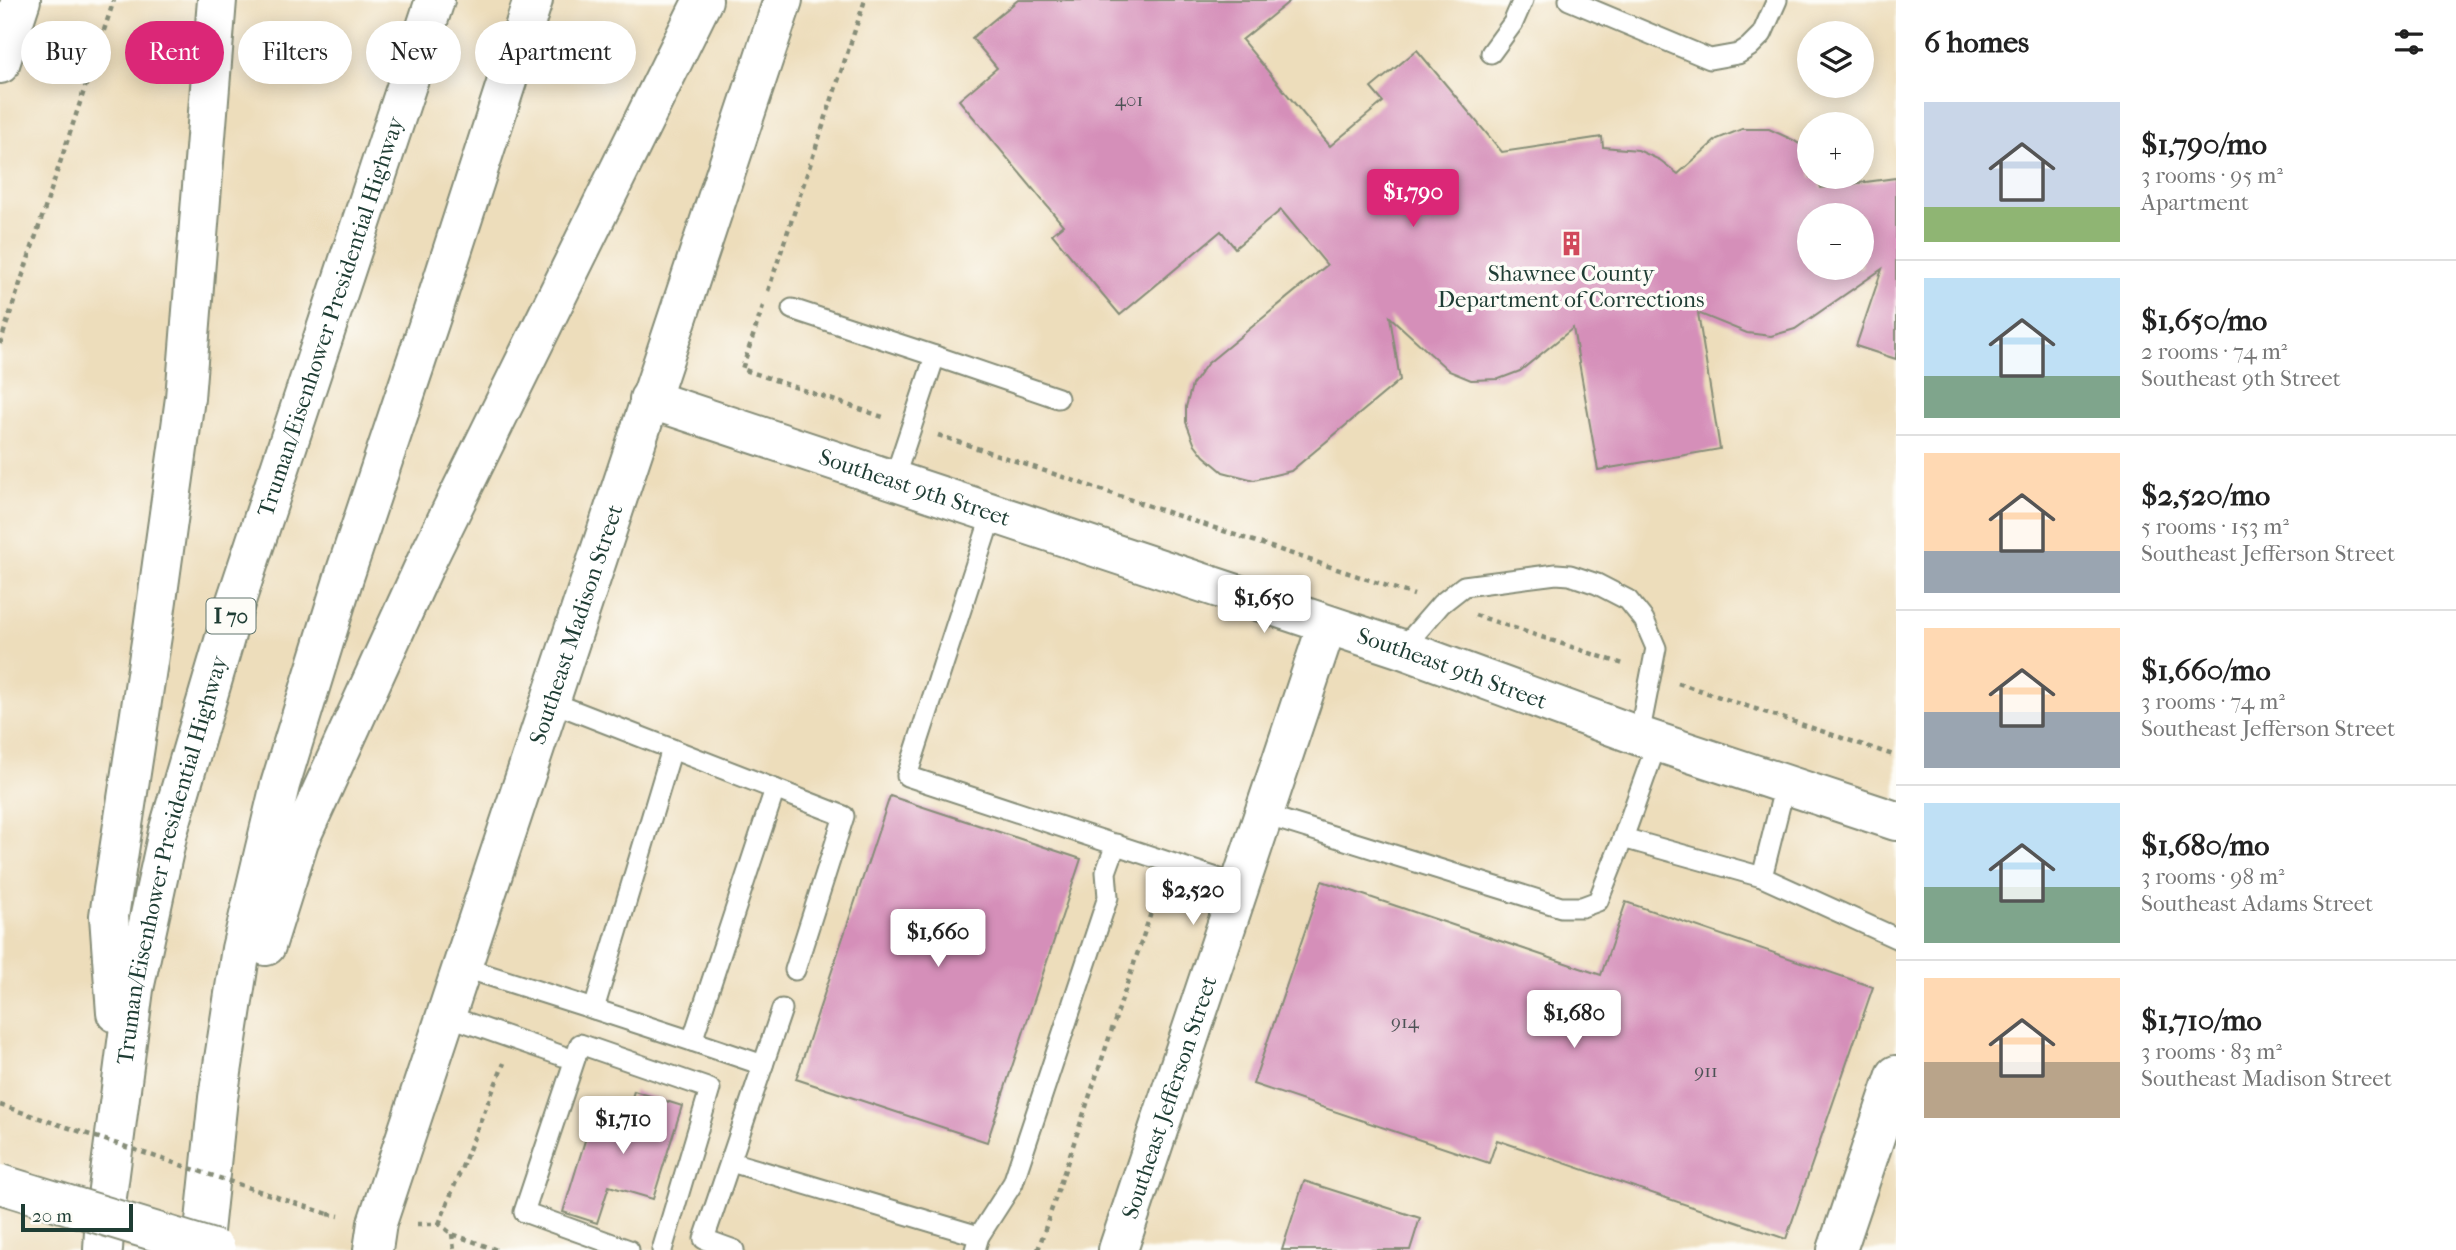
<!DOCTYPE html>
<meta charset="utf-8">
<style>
body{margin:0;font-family:"IM FELL French Canon",serif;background:#f6f6f6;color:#222;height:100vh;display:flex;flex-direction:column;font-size:26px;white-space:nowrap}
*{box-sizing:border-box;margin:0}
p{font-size:23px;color:#767676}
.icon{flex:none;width:38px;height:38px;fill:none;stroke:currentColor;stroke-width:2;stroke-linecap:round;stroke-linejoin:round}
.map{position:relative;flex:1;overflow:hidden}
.drawer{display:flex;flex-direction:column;background:#fff;width:560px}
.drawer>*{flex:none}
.banner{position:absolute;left:21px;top:21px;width:665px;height:63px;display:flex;gap:14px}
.controls{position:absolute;left:1797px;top:21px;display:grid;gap:14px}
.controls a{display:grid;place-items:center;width:77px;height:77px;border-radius:50%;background:#fff;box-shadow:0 4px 18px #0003;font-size:35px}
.scale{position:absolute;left:21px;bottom:18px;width:112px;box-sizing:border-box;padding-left:7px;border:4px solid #1f3d34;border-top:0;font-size:19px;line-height:24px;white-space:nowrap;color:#1f3d34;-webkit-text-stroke:5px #fdfcf7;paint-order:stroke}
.price{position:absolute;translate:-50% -60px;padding:0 16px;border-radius:7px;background:#fff;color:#222;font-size:23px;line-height:46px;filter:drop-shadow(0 2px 4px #0008)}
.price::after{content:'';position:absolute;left:50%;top:42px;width:21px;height:16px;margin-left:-10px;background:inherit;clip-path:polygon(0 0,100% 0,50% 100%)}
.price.on{background:#db2777;color:#fff}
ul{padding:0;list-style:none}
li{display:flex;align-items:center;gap:21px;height:175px;padding:0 28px}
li+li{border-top:2px solid #e0e0e0}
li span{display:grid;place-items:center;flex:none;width:196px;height:140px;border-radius:0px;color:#555}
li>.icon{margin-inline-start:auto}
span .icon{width:84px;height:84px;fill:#fffc;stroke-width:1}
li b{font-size:30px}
h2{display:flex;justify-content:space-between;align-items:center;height:84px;padding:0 28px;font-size:30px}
.tag{padding:0 24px;border-radius:32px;background:#fff;box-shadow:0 4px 18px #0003;font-size:24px;line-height:63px}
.tag.on{background:#db2777;color:#fff}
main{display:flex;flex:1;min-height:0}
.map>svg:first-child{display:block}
.building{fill:#d58fb9;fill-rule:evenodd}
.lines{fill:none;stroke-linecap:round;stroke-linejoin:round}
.lane-casing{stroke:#868d78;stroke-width:23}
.street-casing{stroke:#868d78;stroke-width:42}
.primary-casing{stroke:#868d78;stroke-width:42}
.highway-casing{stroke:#868d78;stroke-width:42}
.path{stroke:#868d78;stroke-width:4.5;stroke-dasharray:5 5;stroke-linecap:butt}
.lane{stroke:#fff;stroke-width:19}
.street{stroke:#fff;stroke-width:38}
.primary{stroke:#fff;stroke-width:38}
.highway{stroke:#fff;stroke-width:38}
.primary-bridge-casing{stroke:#868d78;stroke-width:42;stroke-linecap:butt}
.path-bridge{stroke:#868d78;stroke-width:4.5;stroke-dasharray:5 5;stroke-linecap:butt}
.primary-bridge{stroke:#fff;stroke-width:38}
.labels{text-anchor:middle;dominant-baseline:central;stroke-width:7;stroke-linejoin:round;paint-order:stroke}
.number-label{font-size:19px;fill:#4c5255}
.shield{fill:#fdfcf7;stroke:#62766e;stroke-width:2}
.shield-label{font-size:21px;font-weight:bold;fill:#1f3d34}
.poi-label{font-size:23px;fill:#1f3d34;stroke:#fdfcf7}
.street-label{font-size:23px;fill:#1f3d34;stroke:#fdfcf7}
</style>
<main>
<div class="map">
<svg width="1896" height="1250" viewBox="0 0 1896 1250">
<rect width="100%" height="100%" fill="#fdfcf7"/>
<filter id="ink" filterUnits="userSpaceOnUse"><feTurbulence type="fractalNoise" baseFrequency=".0143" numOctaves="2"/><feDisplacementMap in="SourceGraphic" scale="14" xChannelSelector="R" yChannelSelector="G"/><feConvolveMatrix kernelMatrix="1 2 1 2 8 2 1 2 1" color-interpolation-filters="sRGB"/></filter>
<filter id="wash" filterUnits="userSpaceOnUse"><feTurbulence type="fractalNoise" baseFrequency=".00686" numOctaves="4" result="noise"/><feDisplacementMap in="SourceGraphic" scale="28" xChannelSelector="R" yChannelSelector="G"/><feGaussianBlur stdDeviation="1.57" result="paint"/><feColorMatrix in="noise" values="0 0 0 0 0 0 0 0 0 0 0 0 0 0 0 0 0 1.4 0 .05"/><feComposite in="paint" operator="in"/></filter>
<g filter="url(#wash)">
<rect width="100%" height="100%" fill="#edddbb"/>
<g id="blocks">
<g class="building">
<path d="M1018,0H1291L1242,40L1330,146L1383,102L1371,88L1417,50L1502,152L1602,137L1603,147L1638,150L1660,160L1678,174L1717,139L1742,129H1769L1793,140L1810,151V177H1818L1821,188L1896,178V359L1856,346L1882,269L1795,329L1771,336L1747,333L1698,313L1720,449L1598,470L1573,328L1520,371L1499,379L1471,380L1449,371L1390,317L1400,380L1291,471L1254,480L1223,472L1204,456L1194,443L1186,422V407L1192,385L1207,364L1327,265L1281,210L1235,248L1221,231L1120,315L1052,234L1063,225L959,100L997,68L972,38ZM1810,215H1862V268H1810Z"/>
<polygon points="890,796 1081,859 987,1142 796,1079"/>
<polygon points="1322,881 1601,975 1626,902 1873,987 1786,1239 1497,1140 1489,1163 1253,1084"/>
<polygon points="634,1091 682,1106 653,1199 609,1186 597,1223 563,1212 591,1121 622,1131"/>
<polygon points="1304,1181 1420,1218 1410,1250 1282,1250"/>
</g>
</g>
</g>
<g filter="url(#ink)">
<use href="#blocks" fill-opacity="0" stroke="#868d78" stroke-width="2"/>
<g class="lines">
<defs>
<g id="lane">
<polyline points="1569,0 1710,59 1738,54 1749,47 1762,34 1777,0"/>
<polyline points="1491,53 1513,23 1523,0"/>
<polyline points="792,309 935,356 893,482"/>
<polyline points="935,356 1058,398"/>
<polyline points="992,514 907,776 1238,885"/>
<polyline points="1402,649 1441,604 1464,586 1556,574 1570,575 1597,584 1628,600 1644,620 1656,648 1639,736"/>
<polyline points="549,701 844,816 795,970"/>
<polyline points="672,749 594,1009 692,1041 775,789"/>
<polyline points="1262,814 1561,907 1582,907 1598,901 1623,838 1762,877 1896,938"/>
<polyline points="1623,838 1657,743"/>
<polyline points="1762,877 1785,785"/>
<polyline points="462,967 594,1009"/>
<polyline points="445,1015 574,1060"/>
<polyline points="692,1041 763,1065"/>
<polyline points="731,1162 979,1236"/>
<polyline points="629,1250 524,1212 580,1044 710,1089 662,1250"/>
<polyline points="734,1250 704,1239 782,1009"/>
<polyline points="975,1250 979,1236 1013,1183 1108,897 1106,872 1116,844"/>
</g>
<g id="street">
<path id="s1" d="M649,399L1402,649L1639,736L1896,821"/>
<path id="s2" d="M1118,1250L1327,625"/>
<polyline points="1837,1250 1896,1075"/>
</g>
<g id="primary">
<polyline points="0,64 21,0"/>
<path id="s3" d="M373,1250L377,1223L783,0"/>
</g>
<g id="highway">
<polyline points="266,946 299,841 426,562 703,0"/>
<polyline points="116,1013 109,916 153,629 185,398 217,0"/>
<path id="s4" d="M103,1250L105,1212L134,989L168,832L234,607L435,0"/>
<polyline points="202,1250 218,1098 241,949 280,785 344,577 432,314 533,0"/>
</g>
</defs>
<use href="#lane" class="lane-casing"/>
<use href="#street" class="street-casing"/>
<use href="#primary" class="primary-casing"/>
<use href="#highway" class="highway-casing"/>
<g class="path">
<polyline points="768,291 865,0"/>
<polyline points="763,306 742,369 886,418"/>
<polyline points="0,344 114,0"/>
<polyline points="938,435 1414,595"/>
<polyline points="1475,615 1623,664"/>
<polyline points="1678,683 1896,756"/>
<polyline points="328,1214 339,1216"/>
<polyline points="417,1224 439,1224 452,1234 497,1250"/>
<polyline points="439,1224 504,1063"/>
<polyline points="452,1234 454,1250"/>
<polyline points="1038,1250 1159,889"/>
</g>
<use href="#lane" class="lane"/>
<use href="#street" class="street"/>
<use href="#primary" class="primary"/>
<use href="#highway" class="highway"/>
<defs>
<polyline id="primary-bridge" points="0,1184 216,1250"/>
</defs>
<use href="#primary-bridge" class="primary-bridge-casing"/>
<polyline class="path-bridge" points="0,1105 328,1214"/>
<use href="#primary-bridge" class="primary-bridge"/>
</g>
</g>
<defs>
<symbol id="building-bare" viewBox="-9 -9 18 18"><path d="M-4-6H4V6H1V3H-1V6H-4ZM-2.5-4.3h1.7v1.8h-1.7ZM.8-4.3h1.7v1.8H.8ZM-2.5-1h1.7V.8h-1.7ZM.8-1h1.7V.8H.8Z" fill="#d1495b" stroke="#fdfcf7" stroke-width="2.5" paint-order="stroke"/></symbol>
</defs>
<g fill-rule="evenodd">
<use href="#building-bare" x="1554" y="226" width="35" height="35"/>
</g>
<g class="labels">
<g class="number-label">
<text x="1129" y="100">401</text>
<text x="1405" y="1022">914</text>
<text x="1706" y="1071">911</text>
</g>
<rect class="shield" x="206.5" y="598.5" width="49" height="35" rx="5"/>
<g class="shield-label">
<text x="231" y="616">I 70</text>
</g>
<g class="poi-label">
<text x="1571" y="273">Shawnee County<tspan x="1571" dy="26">Department of Corrections</tspan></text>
</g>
<g class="street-label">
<text stroke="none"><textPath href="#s4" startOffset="964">Truman/Eisenhower Presidential Highway</textPath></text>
<text stroke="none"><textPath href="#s1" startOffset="280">Southeast 9th Street</textPath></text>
<text stroke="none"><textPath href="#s3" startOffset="658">Southeast Madison Street</textPath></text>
<text stroke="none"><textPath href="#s1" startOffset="847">Southeast 9th Street</textPath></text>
<text stroke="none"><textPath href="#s4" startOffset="397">Truman/Eisenhower Presidential Highway</textPath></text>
<text stroke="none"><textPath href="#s2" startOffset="161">Southeast Jefferson Street</textPath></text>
</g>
</g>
</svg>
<div class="controls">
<a><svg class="icon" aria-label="layers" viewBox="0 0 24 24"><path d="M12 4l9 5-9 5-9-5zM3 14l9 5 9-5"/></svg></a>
<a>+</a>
<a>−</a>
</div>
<div class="scale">20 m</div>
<b class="price on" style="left:1413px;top:229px">$1,790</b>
<b class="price" style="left:1264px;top:635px">$1,650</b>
<b class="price" style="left:1193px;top:927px">$2,520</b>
<b class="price" style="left:938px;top:969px">$1,660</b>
<b class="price" style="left:1574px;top:1050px">$1,680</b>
<b class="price" style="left:623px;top:1156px">$1,710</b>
<div class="banner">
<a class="tag">Buy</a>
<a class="tag on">Rent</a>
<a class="tag">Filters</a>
<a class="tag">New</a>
<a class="tag">Apartment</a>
</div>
</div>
<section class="drawer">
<h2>6 homes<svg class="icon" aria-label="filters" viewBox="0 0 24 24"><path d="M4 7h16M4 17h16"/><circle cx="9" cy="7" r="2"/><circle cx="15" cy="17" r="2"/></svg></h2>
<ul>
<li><span style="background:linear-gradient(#c9d6e8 75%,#8fb573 0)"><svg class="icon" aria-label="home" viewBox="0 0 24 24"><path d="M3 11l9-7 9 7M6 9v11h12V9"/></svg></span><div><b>$1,790/mo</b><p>3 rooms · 95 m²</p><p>Apartment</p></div></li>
<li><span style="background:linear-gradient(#bfe0f5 70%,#7fa58c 0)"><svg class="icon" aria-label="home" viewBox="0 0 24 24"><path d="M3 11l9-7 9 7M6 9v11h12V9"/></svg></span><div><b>$1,650/mo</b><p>2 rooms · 74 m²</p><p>Southeast 9th Street</p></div></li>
<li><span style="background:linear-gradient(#ffd9b3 70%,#9aa5b1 0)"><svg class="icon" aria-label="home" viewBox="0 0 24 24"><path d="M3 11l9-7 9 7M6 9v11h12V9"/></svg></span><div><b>$2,520/mo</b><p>5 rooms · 153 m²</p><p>Southeast Jefferson Street</p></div></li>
<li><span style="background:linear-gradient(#ffd9b3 60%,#9aa5b1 0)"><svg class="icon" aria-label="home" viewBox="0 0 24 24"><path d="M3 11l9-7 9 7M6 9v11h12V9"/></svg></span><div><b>$1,660/mo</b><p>3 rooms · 74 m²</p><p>Southeast Jefferson Street</p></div></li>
<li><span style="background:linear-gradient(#bfe0f5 60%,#7fa58c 0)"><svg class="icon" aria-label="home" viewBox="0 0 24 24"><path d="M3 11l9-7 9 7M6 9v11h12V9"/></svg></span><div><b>$1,680/mo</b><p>3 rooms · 98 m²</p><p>Southeast Adams Street</p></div></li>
<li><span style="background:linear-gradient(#ffd9b3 60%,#b9a48a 0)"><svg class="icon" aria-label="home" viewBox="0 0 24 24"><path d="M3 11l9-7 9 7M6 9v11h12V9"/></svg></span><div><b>$1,710/mo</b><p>3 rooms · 83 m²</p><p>Southeast Madison Street</p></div></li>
</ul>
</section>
</main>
